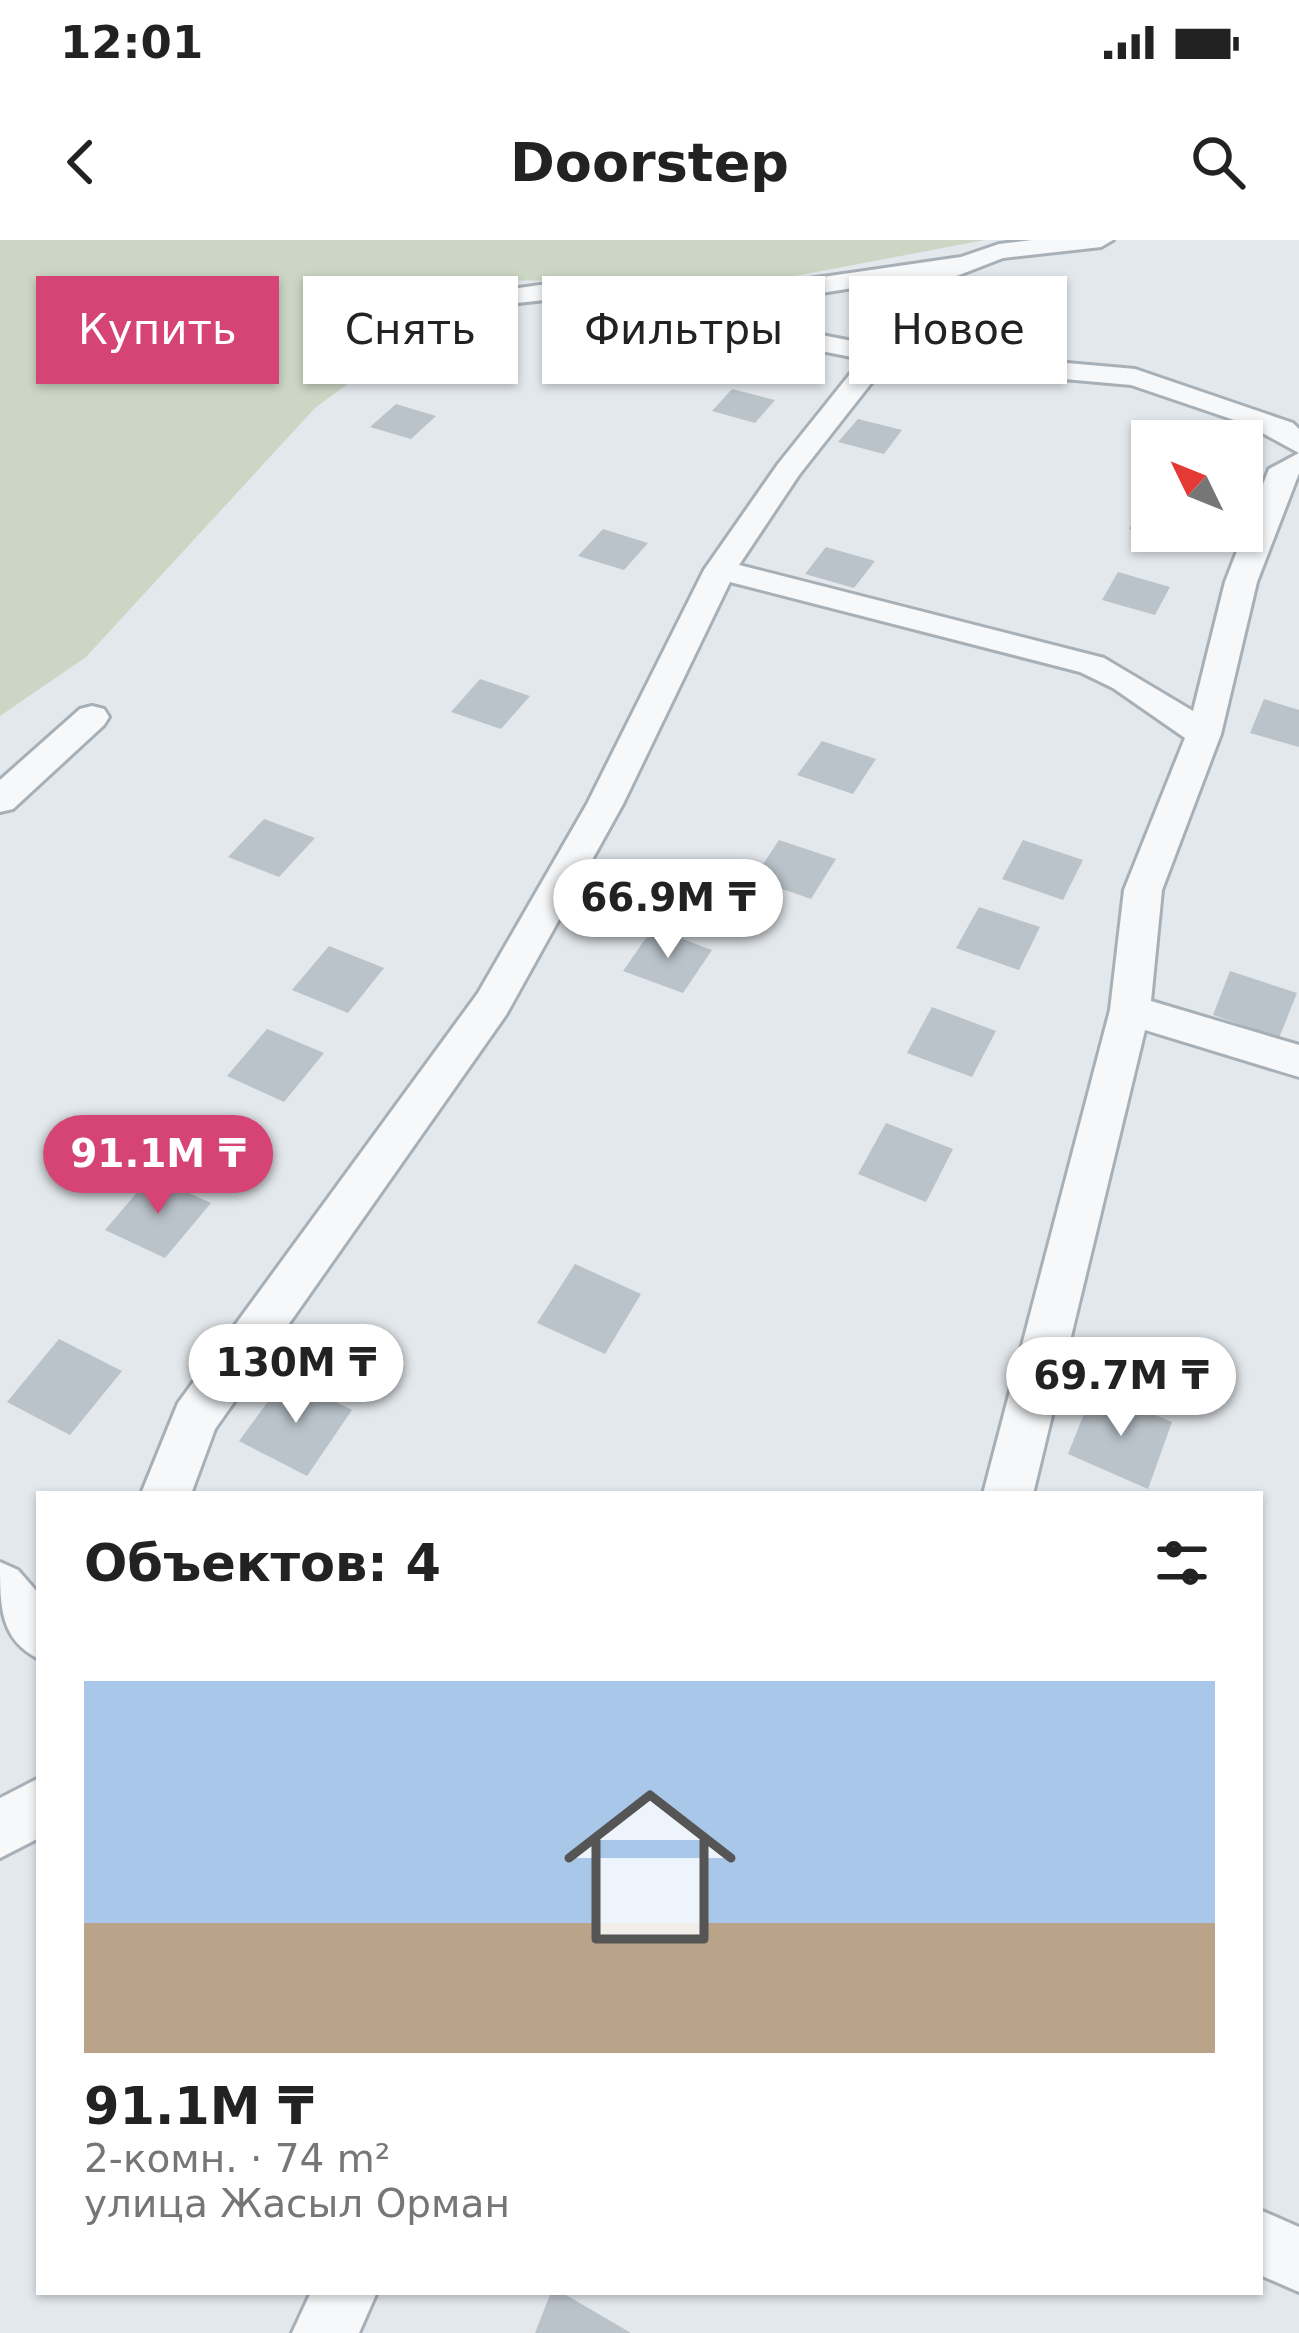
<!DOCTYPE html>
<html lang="ru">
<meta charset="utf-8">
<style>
body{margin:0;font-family:"DejaVu Sans",sans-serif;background:#f6f6f6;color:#222;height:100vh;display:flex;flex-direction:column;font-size:45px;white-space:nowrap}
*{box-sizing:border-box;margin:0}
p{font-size:39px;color:#767676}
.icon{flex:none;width:66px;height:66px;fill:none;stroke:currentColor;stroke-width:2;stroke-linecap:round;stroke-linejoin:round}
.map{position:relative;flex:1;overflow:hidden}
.details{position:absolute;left:36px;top:1251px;width:1227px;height:804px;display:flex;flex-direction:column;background:#fff;border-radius:0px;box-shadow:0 3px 9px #0004}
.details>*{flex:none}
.guide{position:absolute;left:36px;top:36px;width:1227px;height:108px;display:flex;gap:24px}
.needle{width:78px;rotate:313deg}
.tools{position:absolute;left:1131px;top:180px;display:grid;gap:24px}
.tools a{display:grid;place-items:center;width:132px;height:132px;border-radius:0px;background:#fff;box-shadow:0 3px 9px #0004;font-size:60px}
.price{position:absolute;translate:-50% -102px;padding:0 27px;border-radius:42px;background:#fff;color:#222;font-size:39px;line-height:78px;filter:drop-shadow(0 3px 6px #0008)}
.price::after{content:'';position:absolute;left:50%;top:72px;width:36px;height:27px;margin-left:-18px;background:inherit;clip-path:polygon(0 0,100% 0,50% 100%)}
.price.active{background:#d54475;color:#fff}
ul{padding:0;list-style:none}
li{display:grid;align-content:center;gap:24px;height:636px;padding:0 48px}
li+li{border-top:3px solid #e0e0e0}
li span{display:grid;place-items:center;height:372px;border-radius:0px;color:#555}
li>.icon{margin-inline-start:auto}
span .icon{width:216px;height:216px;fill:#fffc;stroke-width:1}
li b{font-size:51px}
h2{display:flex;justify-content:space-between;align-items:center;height:144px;padding:0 48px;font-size:51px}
.chip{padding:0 42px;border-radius:0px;background:#fff;box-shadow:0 3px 9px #0004;font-size:42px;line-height:108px}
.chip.active{background:#d54475;color:#fff}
.status{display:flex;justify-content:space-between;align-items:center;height:84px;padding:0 60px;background:#fff;direction:ltr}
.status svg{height:33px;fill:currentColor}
header{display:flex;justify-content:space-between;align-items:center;height:156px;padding:0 48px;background:#fff;font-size:54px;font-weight:700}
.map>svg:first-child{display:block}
.green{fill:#ccd6c4}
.building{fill:#bac3ca}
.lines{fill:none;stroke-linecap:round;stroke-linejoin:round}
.minor-casing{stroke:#a8b0b7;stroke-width:6}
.minor{fill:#f6f8fa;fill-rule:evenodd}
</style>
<div class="status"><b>12:01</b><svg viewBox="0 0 49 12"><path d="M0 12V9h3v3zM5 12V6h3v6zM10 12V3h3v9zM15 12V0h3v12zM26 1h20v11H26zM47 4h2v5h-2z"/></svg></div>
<header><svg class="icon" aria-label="back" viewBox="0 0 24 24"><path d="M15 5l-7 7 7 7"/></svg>Doorstep<svg class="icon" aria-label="search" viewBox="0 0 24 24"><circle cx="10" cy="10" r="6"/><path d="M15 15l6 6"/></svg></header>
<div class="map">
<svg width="1299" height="2093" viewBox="0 0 1299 2093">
<rect width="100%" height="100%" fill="#e3e8ec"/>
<polygon class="green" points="0,0 985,0 758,43 489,40 315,168 86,417 0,476"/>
<g class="building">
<polygon points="472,88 511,98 488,119 449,108"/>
<polygon points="732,149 775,160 755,183 712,171"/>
<polygon points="396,164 436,176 411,199 370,187"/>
<polygon points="858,179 902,190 884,214 838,202"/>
<polygon points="1144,263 1152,265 1152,291 1186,291 1179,303 1129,289"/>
<polygon points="603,289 648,303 624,330 578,316"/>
<polygon points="826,307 875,321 854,348 805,334"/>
<polygon points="1118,332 1170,347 1155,375 1102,360"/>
<polygon points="480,439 530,456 501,489 451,472"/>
<polygon points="1264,459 1299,470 1299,507 1250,493"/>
<polygon points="822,501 876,519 853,554 797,535"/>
<polygon points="264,579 315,598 279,637 228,617"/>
<polygon points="779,600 836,619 811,659 753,639"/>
<polygon points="1023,600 1083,620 1063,660 1002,639"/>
<polygon points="979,667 1040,687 1019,730 956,708"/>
<polygon points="653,688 712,710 683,753 623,731"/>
<polygon points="329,706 384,728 348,773 292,750"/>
<polygon points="1230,731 1297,753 1279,798 1213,775"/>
<polygon points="932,767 996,791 972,837 907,813"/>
<polygon points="267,789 324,813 284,862 227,836"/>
<polygon points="886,883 953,909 926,962 858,934"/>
<polygon points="151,936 211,963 165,1018 105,990"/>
<polygon points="575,1024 641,1054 605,1114 537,1083"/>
<polygon points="59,1099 122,1131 70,1195 7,1162"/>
<polygon points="286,1137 352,1170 307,1236 239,1201"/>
<polygon points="1094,1149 1172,1182 1148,1249 1068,1214"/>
<polygon points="551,2052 561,2052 631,2093 535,2093"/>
</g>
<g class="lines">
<defs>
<g id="minor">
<polygon points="1032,0 1113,0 1101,7 1003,18 954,37 898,108 1135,129 1293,183 1299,189 1299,213 1246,184 1131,145 887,123 799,235 739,325 1104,418 1193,471 1225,342 1269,229 1299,213 1299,233 1257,342 1221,494 1162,650 1151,761 1299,805 1299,837 1145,790 1033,1254 983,1254 1110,770 1124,650 1185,498 1113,448 1080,432 730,342 623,564 506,775 215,1189 191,1254 141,1254 178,1163 478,753 587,564 704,330 778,224 862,119 554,59 491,66 450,94 434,117 430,139 410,139 408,117 432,82 475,54 554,43 873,105 928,36 809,55 665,61 652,53 665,45 809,39 961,17 999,4"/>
<polygon points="92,466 104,469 109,477 104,485 13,569 0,572 0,540 80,469"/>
<path d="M0,1322L18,1330L39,1354V1419C0,1400 0,1367 0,1322Z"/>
<polygon points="39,1538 39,1598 0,1618 0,1558"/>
<polygon points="1260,1970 1299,1987 1299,2052 1260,2035"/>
<polygon points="311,2052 377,2052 359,2093 292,2093"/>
</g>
</defs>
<use href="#minor" class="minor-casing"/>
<use href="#minor" class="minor"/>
</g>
</svg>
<div class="tools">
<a><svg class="needle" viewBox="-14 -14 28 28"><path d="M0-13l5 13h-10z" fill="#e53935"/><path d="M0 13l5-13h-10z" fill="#767676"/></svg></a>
</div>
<b class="price" style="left:668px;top:721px">66.9M ₸</b>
<b class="price active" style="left:158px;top:977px">91.1M ₸</b>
<b class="price" style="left:296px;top:1186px">130M ₸</b>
<b class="price" style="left:1121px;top:1199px">69.7M ₸</b>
<div class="guide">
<a class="chip active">Купить</a>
<a class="chip">Снять</a>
<a class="chip">Фильтры</a>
<a class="chip">Новое</a>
</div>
<section class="details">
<h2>Объектов: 4<svg class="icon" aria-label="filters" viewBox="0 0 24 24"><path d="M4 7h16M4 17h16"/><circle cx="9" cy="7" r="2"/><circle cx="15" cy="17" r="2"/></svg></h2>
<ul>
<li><span style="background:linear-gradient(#a9c7e8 65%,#b9a48a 0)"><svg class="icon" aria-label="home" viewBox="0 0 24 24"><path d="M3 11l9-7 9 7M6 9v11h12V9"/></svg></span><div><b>91.1M ₸</b><p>2-комн. · 74 m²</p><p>улица Жасыл Орман</p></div></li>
</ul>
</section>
</div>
